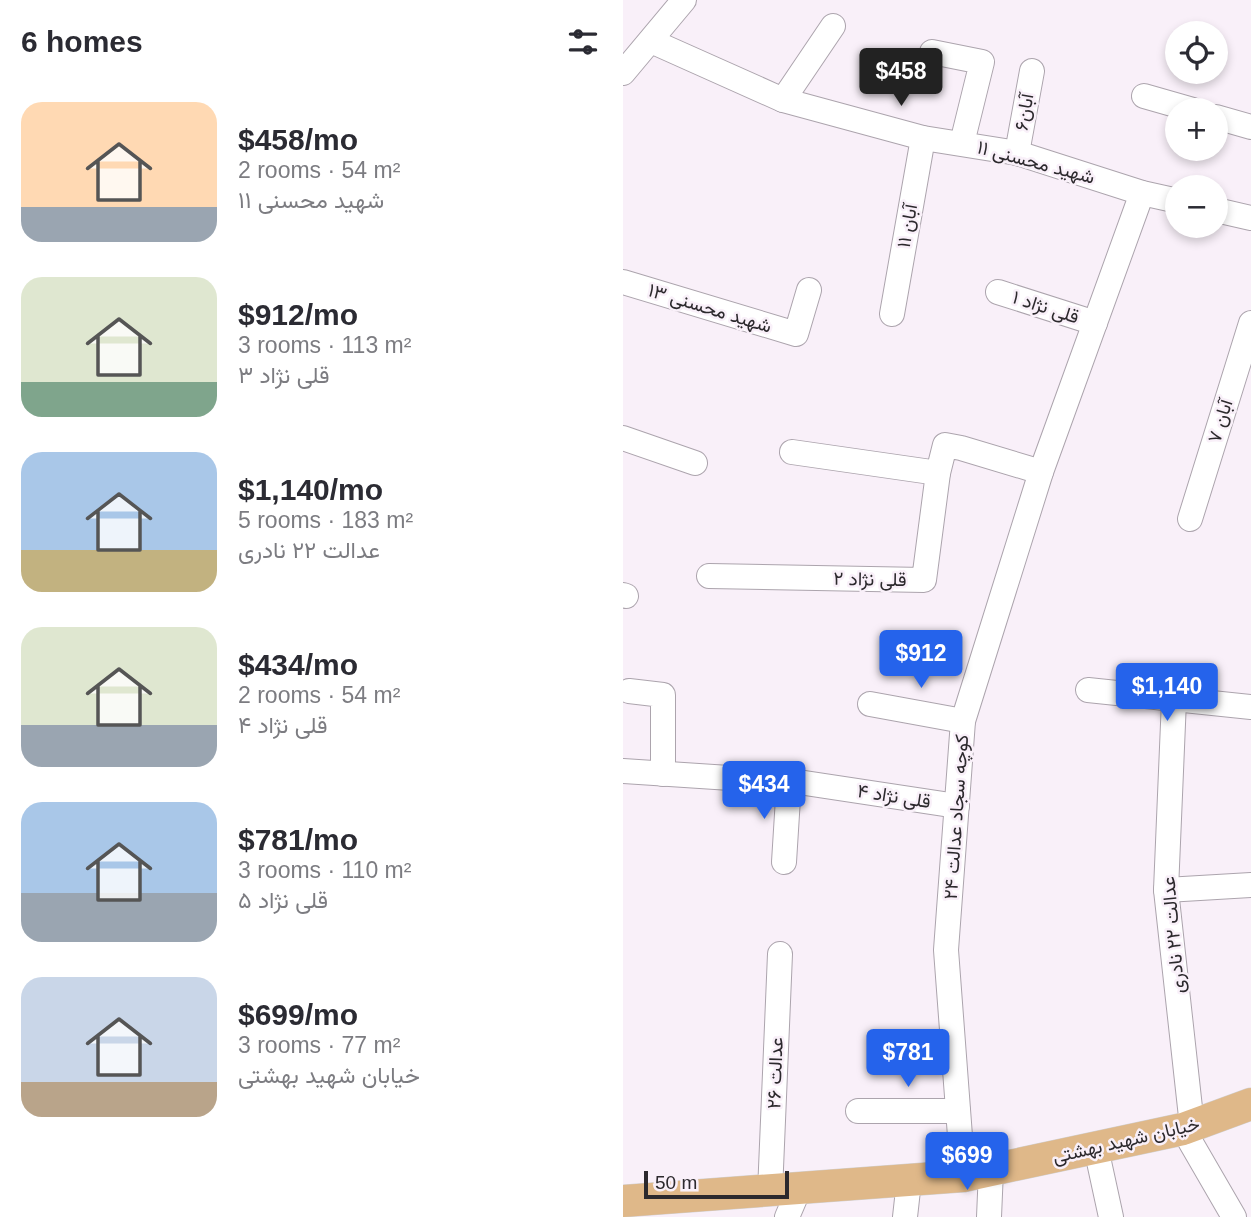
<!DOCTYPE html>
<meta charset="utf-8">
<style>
body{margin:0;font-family:Arial,Vazirmatn,sans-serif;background:#f7f7f7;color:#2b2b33;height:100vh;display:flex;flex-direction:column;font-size:26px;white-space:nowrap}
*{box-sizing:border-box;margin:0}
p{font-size:23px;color:#7c7c81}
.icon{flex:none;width:38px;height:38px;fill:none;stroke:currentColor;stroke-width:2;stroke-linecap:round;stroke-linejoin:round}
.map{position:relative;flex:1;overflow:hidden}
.side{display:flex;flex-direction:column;background:#fff;width:623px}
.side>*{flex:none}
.tools{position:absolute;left:542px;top:21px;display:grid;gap:14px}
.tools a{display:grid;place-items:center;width:63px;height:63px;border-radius:50%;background:#fff;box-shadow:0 4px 10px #0003;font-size:35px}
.scale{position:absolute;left:21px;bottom:18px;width:145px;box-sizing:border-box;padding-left:7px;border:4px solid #2c292d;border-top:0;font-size:19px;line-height:24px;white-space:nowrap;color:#2c292d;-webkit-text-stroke:5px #f9f0f9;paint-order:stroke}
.price{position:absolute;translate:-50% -60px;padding:0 16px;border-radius:7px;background:#2563eb;color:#fff;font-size:23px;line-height:46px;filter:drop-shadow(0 2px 4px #0008)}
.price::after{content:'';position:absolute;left:50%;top:42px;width:21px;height:16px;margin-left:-10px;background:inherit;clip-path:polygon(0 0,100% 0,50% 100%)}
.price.current{background:#222;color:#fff}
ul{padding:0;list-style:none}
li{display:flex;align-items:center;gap:21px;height:175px;padding:0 21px}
li span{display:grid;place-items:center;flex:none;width:196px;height:140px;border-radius:21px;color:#555}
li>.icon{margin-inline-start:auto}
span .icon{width:84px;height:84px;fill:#fffc;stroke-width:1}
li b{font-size:30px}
h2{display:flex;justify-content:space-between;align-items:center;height:84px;padding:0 21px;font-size:30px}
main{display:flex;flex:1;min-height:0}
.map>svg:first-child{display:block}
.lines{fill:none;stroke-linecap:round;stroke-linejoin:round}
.minor-casing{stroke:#aca4ad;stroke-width:26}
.major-casing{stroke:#d1d0d1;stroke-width:33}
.minor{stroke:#fff;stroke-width:24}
.major{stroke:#dfb889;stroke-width:32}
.labels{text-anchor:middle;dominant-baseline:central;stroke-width:5;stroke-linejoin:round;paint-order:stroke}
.street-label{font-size:19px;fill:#2c292d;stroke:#f9f0f9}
</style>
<main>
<section class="side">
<h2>6 homes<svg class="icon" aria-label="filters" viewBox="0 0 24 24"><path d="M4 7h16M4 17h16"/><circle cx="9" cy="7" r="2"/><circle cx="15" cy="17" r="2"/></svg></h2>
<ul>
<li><span style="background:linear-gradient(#ffd9b3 75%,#9aa5b1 0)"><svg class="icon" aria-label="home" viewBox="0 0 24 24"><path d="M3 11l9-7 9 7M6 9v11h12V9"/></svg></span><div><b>$458/mo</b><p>2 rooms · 54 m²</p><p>شهید محسنی ۱۱</p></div></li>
<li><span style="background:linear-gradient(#dfe7d0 75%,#7fa58c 0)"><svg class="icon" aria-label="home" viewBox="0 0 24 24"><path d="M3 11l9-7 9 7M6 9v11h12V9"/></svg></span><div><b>$912/mo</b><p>3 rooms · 113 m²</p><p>قلی نژاد ۳</p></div></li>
<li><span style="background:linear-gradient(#a9c7e8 70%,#c2b280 0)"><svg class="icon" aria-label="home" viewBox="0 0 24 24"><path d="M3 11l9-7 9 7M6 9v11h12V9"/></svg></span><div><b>$1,140/mo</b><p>5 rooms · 183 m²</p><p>عدالت ۲۲ نادری</p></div></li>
<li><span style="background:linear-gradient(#dfe7d0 70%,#9aa5b1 0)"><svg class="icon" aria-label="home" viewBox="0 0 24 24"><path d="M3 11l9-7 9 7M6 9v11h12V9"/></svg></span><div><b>$434/mo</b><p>2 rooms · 54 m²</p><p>قلی نژاد ۴</p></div></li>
<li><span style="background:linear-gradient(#a9c7e8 65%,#9aa5b1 0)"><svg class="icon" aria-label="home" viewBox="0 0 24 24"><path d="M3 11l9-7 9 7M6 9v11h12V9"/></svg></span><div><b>$781/mo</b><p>3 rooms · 110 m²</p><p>قلی نژاد ۵</p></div></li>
<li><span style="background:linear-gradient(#c9d6e8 75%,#b9a48a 0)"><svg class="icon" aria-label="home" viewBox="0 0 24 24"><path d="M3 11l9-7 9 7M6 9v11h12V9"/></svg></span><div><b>$699/mo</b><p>3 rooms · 77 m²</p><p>خیابان شهید بهشتی</p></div></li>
</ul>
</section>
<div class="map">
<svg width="628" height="1217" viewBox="0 0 628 1217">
<rect width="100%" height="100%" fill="#f9f0f9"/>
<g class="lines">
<defs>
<g id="minor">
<polyline points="28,41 160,100 300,138 394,153 519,193 555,201"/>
<polyline points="309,52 359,62 339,143"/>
<polyline points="0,73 61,0"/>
<polyline points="521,96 570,110"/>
<polyline points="160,100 210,26"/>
<polyline points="593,117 628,127"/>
<polyline points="394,153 409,71"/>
<polyline points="593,210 628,218"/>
<polyline points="0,282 173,334 186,290"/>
<polyline points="375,292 472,323"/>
<polyline points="269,314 300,138"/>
<polyline points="0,438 72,463"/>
<polyline points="169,452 315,473"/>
<polyline points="567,519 628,323"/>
<polyline points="86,576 301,580 315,473 322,445 338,448 418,472"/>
<polyline points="0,595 3,596"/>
<polyline points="465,690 628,707"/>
<polyline points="6,691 40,695 40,774"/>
<polyline points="551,700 543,890 569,1126"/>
<polyline points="247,704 340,721"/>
<polyline points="0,771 182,783 334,806"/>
<polyline points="161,862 166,782"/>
<polyline points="543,890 628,885"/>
<polyline points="235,1111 335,1111"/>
<polyline points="560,1129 611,1217"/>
<polyline points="473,1148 488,1217"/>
<polyline points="340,1176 323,950 340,721 418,472 519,193"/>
<polyline points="147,1192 157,954"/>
<polyline points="164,1217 176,1189"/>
<polyline points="282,1217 286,1181"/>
<polyline points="366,1217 368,1170"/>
</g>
<polyline id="major" points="0,1201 340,1176 560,1129 628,1104"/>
</defs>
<use href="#minor" class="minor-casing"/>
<use href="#major" class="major-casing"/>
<use href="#minor" class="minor"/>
<use href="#major" class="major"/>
</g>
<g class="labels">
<g class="street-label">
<text transform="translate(401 112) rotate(-80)">آبان۶</text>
<text transform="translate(413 162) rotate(15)">شهید محسنی ۱۱</text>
<text transform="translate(284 226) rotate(-80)">آبان ۱۱</text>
<text transform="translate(423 307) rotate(18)">قلی نژاد ۱</text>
<text transform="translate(87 308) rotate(17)">شهید محسنی ۱۳</text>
<text transform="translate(597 421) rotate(-73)">آبان ۷</text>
<text transform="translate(247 579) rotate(1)">قلی نژاد ۲</text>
<text transform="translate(271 796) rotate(9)">قلی نژاد ۴</text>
<text transform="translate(333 817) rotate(-86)">کوچه سجاد عدالت ۲۴</text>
<text transform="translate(550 935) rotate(-95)">عدالت ۲۲ نادری</text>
<text transform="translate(152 1073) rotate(-88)">عدالت ۲۶</text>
<text transform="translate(503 1140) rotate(-13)">خیابان شهید بهشتی</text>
</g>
</g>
</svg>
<div class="tools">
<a><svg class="icon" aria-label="locate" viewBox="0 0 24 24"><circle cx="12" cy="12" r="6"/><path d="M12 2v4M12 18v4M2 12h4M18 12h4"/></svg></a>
<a>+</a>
<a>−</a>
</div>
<div class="scale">50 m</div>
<b class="price current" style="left:278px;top:108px">$458</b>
<b class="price" style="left:298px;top:690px">$912</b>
<b class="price" style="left:544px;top:723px">$1,140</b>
<b class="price" style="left:141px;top:821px">$434</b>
<b class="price" style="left:285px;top:1089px">$781</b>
<b class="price" style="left:344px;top:1192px">$699</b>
</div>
</main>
